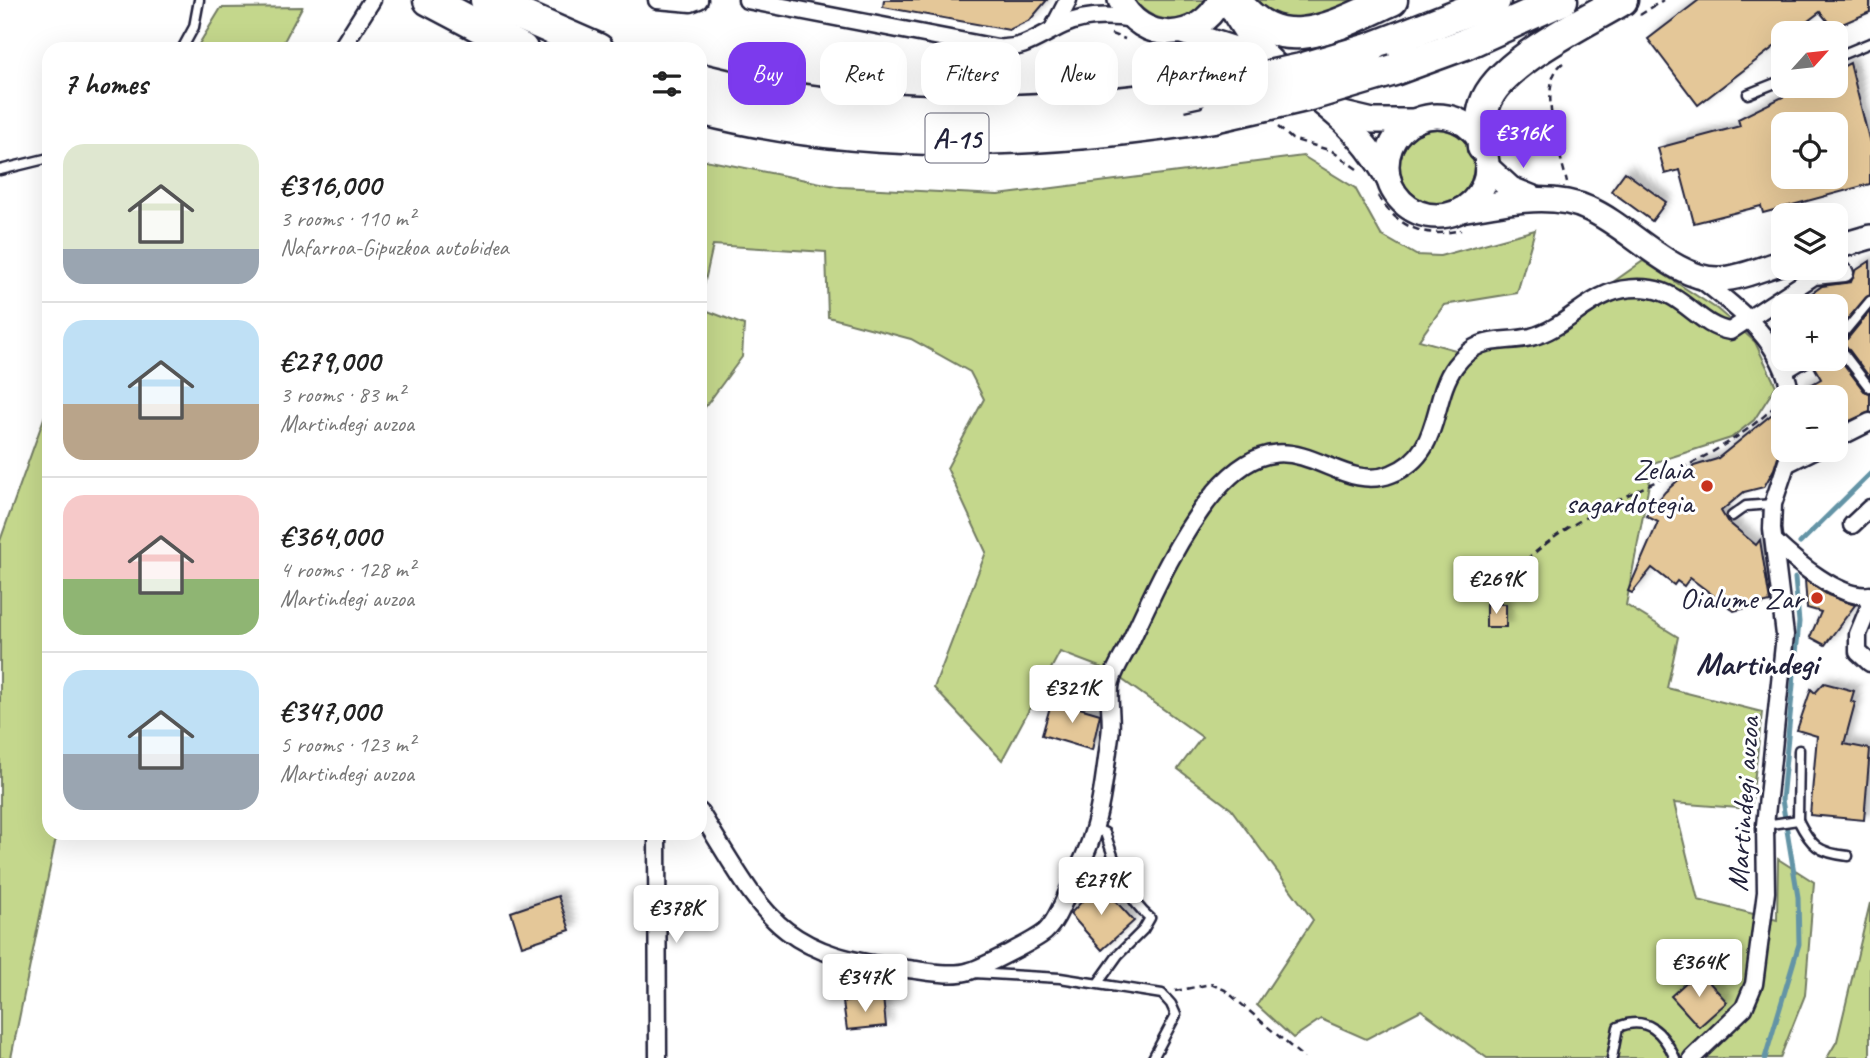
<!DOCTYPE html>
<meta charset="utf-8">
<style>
body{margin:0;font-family:Caveat,sans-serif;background:#f2f2f2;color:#222;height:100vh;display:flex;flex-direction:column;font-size:26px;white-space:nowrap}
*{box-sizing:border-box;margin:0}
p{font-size:23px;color:#767676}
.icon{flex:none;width:38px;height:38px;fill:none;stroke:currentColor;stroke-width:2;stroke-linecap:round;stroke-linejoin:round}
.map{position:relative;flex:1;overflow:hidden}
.side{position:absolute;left:42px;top:42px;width:665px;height:798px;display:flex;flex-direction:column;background:#fff;border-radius:21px;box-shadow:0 7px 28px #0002}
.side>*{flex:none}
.top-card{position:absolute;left:728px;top:42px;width:665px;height:63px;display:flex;gap:14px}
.needle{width:46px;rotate:63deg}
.tools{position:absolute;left:1771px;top:21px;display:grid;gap:14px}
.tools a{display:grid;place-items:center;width:77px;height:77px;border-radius:14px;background:#fff;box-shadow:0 7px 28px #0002;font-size:35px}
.price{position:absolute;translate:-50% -60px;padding:0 16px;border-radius:7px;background:#fff;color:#222;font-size:23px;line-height:46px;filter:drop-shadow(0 2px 4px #0008)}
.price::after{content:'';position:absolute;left:50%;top:42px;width:21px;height:16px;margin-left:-10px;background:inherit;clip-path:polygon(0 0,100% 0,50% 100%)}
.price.on{background:#7c3aed;color:#fff}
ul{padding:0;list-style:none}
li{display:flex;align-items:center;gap:21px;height:175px;padding:0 21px}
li+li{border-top:2px solid #e0e0e0}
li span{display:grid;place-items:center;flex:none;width:196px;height:140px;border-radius:21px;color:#555}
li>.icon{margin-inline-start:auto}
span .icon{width:84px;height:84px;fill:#fffc;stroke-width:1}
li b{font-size:30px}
h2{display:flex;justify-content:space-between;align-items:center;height:84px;padding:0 21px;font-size:30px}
.chip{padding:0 24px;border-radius:21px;background:#fff;box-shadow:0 7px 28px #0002;font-size:24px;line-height:63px}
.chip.on{background:#7c3aed;color:#fff}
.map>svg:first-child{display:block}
.green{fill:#c4d78c;stroke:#737c64;stroke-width:2}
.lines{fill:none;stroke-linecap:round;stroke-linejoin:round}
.stream{stroke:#6494a6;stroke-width:5}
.building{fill:#e4c798;stroke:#22223b;stroke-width:2;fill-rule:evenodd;filter:url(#shadow)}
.lane-casing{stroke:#22223b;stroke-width:13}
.street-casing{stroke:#22223b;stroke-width:21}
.secondary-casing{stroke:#22223b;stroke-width:28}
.highway-casing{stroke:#22223b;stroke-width:35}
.path{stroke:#22223b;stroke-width:2.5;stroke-dasharray:7 5;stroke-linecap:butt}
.lane{stroke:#fff;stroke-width:8}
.street{stroke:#fff;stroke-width:16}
.secondary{stroke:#fff;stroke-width:23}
.highway{stroke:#fff;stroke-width:30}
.highway-bridge-casing{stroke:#22223b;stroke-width:35;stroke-linecap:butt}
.highway-bridge{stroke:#fff;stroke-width:30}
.poi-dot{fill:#c8321e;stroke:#fff;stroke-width:2.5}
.labels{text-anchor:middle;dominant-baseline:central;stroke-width:6;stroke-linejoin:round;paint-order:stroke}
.shield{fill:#fff;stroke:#646476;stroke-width:2}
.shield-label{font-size:28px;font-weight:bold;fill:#22223b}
.poi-label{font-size:30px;fill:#22223b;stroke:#fff;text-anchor:end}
.street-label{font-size:30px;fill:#22223b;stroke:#fff}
.neighbourhood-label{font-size:32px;font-weight:bold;fill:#22223b;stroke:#fff}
</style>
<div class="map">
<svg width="1870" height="1058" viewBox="0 0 1870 1058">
<defs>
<filter id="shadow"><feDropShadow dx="6" dy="-6" stdDeviation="3.5" flood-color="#0004"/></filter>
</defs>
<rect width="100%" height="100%" fill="#fff"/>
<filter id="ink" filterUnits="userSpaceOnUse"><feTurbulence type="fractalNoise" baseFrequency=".0143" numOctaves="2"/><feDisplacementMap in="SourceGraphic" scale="14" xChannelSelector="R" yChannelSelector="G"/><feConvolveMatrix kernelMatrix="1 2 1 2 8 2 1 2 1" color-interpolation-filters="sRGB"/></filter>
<g filter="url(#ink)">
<g class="green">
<path d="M1135,0H1205C1190,27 1152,25 1135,0Z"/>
<path d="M1251,0H1365C1327,13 1284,33 1251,0Z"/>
<polygon points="302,7 280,49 196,49 221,8"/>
<circle cx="1437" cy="166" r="37"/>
<polygon points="1303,156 1355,188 1381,235 1416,255 1440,256 1535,230 1517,293 1444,305 1419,340 1477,356 1495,347 1530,346 1567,326 1599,292 1643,261 1717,309 1744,332 1755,342 1776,386 1754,420 1731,438 1653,463 1626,605 1678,637 1667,688 1762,712 1751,809 1674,803 1698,900 1777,920 1778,859 1814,882 1805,995 1780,1058 1487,1058 1421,1010 1366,1039 1321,1019 1293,1038 1257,1005 1313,920 1231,809 1178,769 1202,737 1110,671 1060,652 1002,760 934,688 986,552 947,468 984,399 970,372 911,339 828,317 826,252 713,245 700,304 700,159 841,187 998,195"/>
<polygon points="700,308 744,325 742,357 700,414"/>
<polygon points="49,404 49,833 57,833 11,1058 0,1058 0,541"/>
<polygon points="1870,903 1870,1058 1827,1058 1837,1041"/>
</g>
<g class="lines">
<g class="stream">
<polyline points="1800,543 1870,474"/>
<polyline points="1765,1058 1799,944 1798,897 1782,800 1799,622 1795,578"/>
</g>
</g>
<g class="building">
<polygon points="884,0 1047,0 1030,20 1009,30 883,7"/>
<polygon points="1699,0 1870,0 1870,12 1833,28 1820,12 1792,33 1783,33 1783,40 1698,105 1648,39"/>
<path d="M1850,63L1870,143V184L1763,213L1761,206L1694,223L1680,170L1665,174L1658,148L1740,126L1738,119L1805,86H1836V70ZM1783,124H1836V177H1783Z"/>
<polygon points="1625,172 1666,202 1652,221 1611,191"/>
<polygon points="1870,261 1870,295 1836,332 1836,306 1794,306 1822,286 1851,282 1855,271"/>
<polygon points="1870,311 1870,378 1844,343"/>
<polygon points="1836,354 1864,391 1870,393 1870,412 1836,427 1836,397 1801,397 1800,391 1821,379 1813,365 1824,359 1836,359"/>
<polygon points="1771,415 1781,415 1780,450 1774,469 1764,487 1744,492 1721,511 1727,521 1756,545 1760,540 1770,602 1734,611 1690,578 1684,586 1677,581 1674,585 1652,568 1632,593 1628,591 1658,522 1646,516 1665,492 1694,466 1717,459"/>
<polygon points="1805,580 1828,595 1855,605 1825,645 1810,637 1821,612 1807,608"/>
<rect x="1486" y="604" width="20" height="23"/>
<polygon points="1824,683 1854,691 1851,701 1855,703 1844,744 1870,749 1864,820 1810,815 1817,736 1797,730 1811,689 1815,693"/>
<polygon points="1052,700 1100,714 1092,750 1042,735"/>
<polygon points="1099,883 1134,921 1102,950 1070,914"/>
<polygon points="558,896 570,930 522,946 511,912"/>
<polygon points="1699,971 1727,1002 1699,1027 1671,996"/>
<polygon points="883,997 886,1026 847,1030 843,1002"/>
</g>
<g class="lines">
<defs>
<g id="lane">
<polyline points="182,49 194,27 199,0"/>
<polyline points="1836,57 1870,43"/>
<polyline points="1748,94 1783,80"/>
<polyline points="0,170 49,158"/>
<polyline points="1836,342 1870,301"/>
<polyline points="1836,344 1869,387"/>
<polyline points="1786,374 1811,359"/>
<polyline points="1732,516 1746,506 1773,504"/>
<polyline points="1798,820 1799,750"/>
<path d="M1765,825L1798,820C1811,846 1819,853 1848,856"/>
<path d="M1094,828L1105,833C1116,863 1124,897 1150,918L1143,930L1118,955L1098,983"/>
<polyline points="974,973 1060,978 1162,994 1171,1004 1176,1015 1153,1058"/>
<path d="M1612,1058L1618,1027C1647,1015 1663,1032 1675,1058"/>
</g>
<g id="street">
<polyline points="657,0 691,3 699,0"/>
<path d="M747,0L997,48C1024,50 1039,36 1063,25C1085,15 1109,15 1133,19"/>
<polyline points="1053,29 1068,0"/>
<polyline points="341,49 372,0"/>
<path d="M1699,278C1740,310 1784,343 1791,397"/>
<polyline points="1836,439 1870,422"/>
<polyline points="1790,462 1814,450"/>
<polyline points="1852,525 1870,508"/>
<path d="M1774,541C1795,561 1840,600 1870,595"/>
<polyline points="1870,605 1858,634 1858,652 1870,663"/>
<path d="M700,812C765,916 776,955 908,969C926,971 952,977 970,971C983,967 1036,940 1045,932C1056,922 1062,905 1068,892C1075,876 1084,859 1090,842C1102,808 1105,771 1110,736C1113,719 1107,699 1111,682C1114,670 1122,658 1128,647C1152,595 1178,536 1215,492C1290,404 1332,497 1391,474C1443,454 1430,400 1455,366C1480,333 1500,344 1531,337C1575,326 1593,281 1651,289C1684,294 1699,326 1730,331L1814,276L1845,273"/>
<polyline points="657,833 658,1058"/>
<polyline points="1692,1058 1744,1008 1754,984 1766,892 1765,825 1785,635 1772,529 1773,504 1791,450"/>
</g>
<g id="secondary">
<path d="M1120,0C1141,44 1198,43 1220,0"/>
<path d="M1229,3C1258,63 1297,79 1343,121C1362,139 1376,158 1389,180"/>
<polyline points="1182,32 1238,50 1266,63"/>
<polyline points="1335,112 1373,121 1416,121"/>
<circle cx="1437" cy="166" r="50"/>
<polyline points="1487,167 1511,189 1536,199"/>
<path d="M1461,210C1501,203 1551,191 1589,209C1629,226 1676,282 1721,279C1741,278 1763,268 1783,262"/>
<polyline points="1836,247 1870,237"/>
</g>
<g id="highway">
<polyline points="429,0 522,49"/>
<polyline points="486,0 598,49"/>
<path d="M1235,0C1281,61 1338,24 1392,0"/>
<polyline points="1369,49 1495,0"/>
<polyline points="1394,70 1465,44 1562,0"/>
<path d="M700,79C857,120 1021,118 1181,95"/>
<path d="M700,109C866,152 1046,144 1214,117"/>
<path d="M1483,147C1482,133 1480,118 1485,104C1498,63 1586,22 1622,0"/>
</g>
</defs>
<use href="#lane" class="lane-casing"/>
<use href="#street" class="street-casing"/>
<use href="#secondary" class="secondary-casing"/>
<use href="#highway" class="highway-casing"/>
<g class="path">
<polyline points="1640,15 1663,0"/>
<polyline points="1111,34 1125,39"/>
<polyline points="1168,53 1192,68"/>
<path d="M1563,63C1535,83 1561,155 1567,183"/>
<polyline points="1278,127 1292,139 1332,151 1357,169"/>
<path d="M1378,196C1397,227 1425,239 1461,230"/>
<path d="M1495,597C1563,497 1694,486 1777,404"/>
<polyline points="1175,991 1211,984 1225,990 1304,1058"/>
</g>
<use href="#lane" class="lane"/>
<use href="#street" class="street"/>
<use href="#secondary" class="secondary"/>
<use href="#highway" class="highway"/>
<defs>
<g id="highway-bridge">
<polyline points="1181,95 1301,69 1369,49"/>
<polyline points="1214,117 1310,95 1394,70"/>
</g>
</defs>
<use href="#highway-bridge" class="highway-bridge-casing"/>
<use href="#highway-bridge" class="highway-bridge"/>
</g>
</g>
<g class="poi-dot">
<circle cx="1707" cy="486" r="7"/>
<circle cx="1817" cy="598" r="7"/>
</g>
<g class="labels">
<rect class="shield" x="925.5" y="113.5" width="63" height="49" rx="5"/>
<g class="shield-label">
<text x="957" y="138">A-15</text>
</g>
<g class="poi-label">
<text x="1693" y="469">Zelaia<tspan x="1693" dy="34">sagardotegia</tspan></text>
<text x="1803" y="598">Oialume Zar</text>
</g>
<g class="street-label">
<text transform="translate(1743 804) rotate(-86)">Martindegi auzoa</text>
</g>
<g class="neighbourhood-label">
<text x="1757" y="663">Martindegi</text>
</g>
</g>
</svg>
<div class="tools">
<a><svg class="needle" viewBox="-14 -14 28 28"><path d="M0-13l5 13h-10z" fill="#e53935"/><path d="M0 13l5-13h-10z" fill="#767676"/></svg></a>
<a><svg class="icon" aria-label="locate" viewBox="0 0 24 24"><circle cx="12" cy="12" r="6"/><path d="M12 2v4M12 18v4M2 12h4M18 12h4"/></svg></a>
<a><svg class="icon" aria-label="layers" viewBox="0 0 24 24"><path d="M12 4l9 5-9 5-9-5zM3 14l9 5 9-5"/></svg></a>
<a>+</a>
<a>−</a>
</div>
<b class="price on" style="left:1523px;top:170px">€316K</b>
<b class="price" style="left:1496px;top:616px">€269K</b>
<b class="price" style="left:1072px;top:725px">€321K</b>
<b class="price" style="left:1101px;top:917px">€279K</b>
<b class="price" style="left:676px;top:945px">€378K</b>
<b class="price" style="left:1699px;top:999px">€364K</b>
<b class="price" style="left:865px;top:1014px">€347K</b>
<div class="top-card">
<a class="chip on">Buy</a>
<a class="chip">Rent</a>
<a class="chip">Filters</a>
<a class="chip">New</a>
<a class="chip">Apartment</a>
</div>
<section class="side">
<h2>7 homes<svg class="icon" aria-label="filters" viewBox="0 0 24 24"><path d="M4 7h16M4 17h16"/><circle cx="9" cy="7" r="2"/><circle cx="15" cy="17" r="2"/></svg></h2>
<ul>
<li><span style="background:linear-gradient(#dfe7d0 75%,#9aa5b1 0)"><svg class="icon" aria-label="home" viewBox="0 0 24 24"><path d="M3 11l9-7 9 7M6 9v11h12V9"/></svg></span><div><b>€316,000</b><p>3 rooms · 110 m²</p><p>Nafarroa-Gipuzkoa autobidea</p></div></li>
<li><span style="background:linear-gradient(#bfe0f5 60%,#b9a48a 0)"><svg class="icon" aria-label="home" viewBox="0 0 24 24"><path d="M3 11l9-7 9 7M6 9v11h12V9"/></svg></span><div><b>€279,000</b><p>3 rooms · 83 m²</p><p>Martindegi auzoa</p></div></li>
<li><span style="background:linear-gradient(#f6c9c9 60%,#8fb573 0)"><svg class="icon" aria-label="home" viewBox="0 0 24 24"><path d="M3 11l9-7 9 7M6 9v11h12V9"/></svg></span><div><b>€364,000</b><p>4 rooms · 128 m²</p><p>Martindegi auzoa</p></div></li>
<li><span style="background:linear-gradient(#bfe0f5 60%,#9aa5b1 0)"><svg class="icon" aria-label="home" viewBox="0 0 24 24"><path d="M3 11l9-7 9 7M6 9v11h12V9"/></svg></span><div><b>€347,000</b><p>5 rooms · 123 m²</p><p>Martindegi auzoa</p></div></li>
</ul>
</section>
</div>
